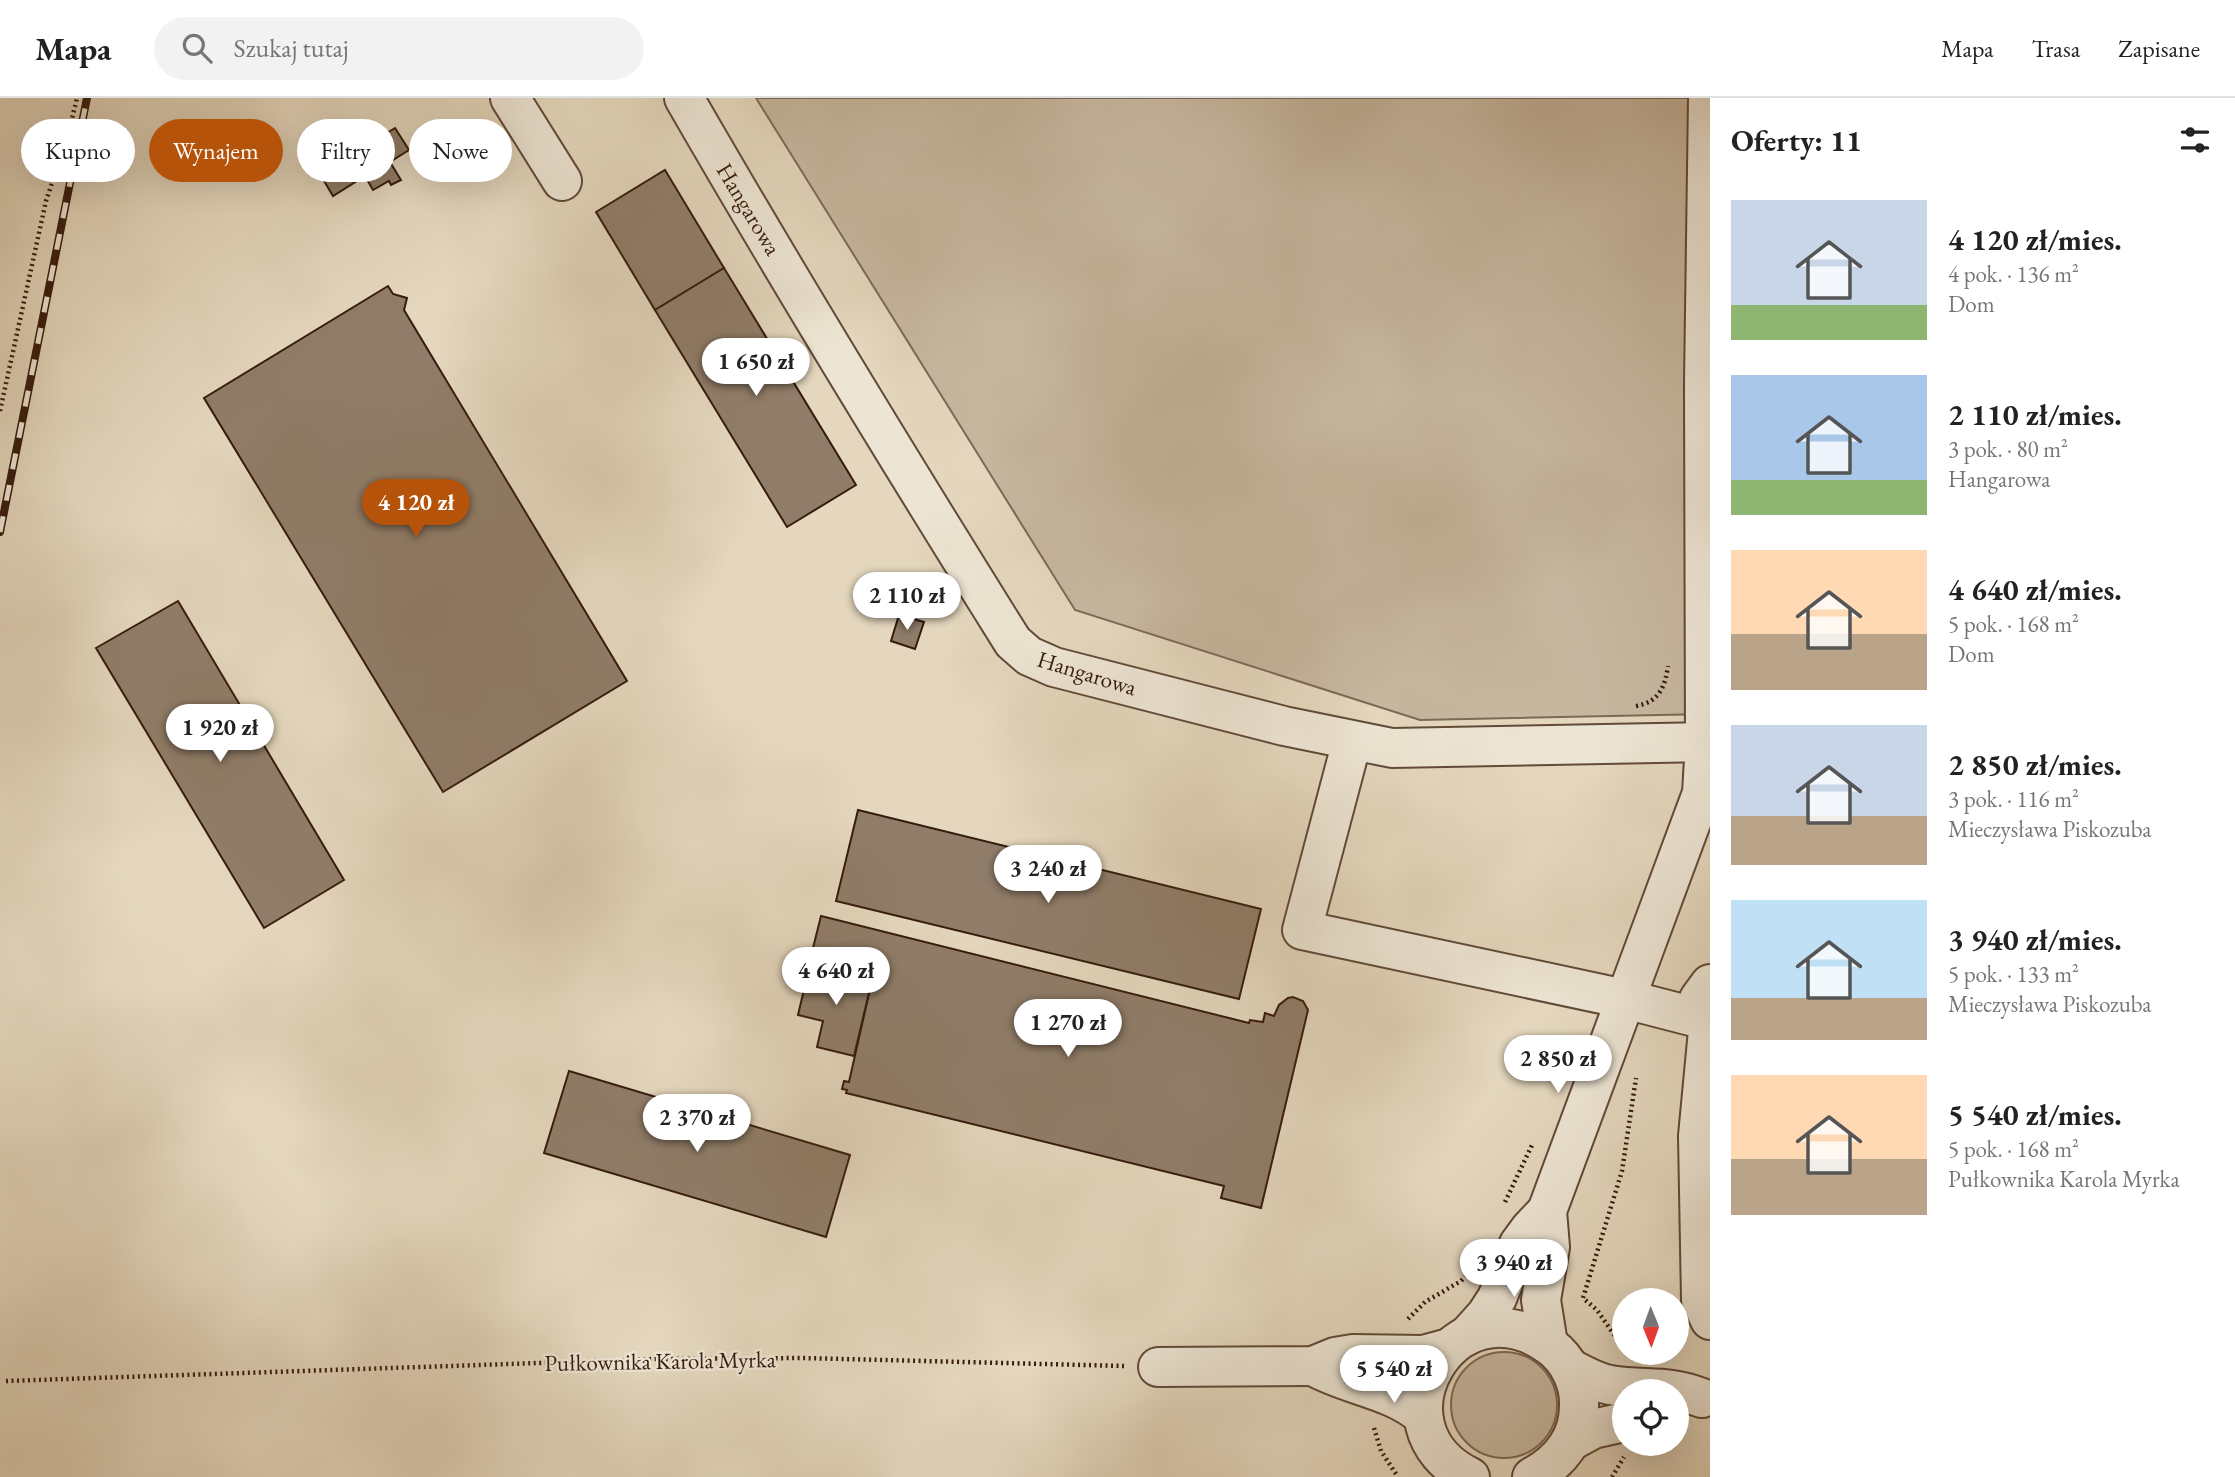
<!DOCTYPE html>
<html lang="pl">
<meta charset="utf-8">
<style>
body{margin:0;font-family:"EB Garamond",serif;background:#f2f2f2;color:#222;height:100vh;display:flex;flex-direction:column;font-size:26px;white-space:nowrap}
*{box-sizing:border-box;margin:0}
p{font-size:23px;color:#767676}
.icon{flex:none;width:38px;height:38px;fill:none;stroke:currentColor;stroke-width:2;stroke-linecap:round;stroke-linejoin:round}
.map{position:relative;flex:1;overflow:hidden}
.panel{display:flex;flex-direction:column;background:#fff;width:525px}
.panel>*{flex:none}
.hud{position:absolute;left:21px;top:21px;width:665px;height:63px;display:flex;gap:14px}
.needle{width:46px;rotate:179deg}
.buttons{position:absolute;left:1612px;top:1190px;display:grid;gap:14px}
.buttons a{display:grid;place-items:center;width:77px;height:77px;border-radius:50%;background:#fff;box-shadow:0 7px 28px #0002;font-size:35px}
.price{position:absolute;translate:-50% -60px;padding:0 16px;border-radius:24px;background:#fff;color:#222;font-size:23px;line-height:46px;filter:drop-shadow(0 2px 4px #0008)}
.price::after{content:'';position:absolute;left:50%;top:42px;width:21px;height:16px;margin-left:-10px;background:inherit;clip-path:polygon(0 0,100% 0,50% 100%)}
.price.current{background:#b45309;color:#fff}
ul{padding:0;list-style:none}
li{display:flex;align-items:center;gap:21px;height:175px;padding:0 21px}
li span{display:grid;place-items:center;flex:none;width:196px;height:140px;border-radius:0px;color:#555}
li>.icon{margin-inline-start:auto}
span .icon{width:84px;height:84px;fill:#fffc;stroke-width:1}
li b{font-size:30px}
h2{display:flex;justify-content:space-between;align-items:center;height:84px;padding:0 21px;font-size:30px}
.pill{padding:0 24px;border-radius:32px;background:#fff;box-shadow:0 7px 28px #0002;font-size:24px;line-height:63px}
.pill.current{background:#b45309;color:#fff}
header{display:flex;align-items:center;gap:42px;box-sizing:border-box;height:98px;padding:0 35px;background:#fff;border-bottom:2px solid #e0e0e0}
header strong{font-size:33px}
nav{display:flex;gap:38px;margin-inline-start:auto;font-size:24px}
.search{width:490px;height:63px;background:#f2f2f2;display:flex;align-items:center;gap:18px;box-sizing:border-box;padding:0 24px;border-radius:38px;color:#767676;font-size:26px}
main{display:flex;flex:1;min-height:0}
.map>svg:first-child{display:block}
.green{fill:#c6b79f;stroke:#7e6956;stroke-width:2}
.building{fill:#907d69;stroke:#361b0d;stroke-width:2}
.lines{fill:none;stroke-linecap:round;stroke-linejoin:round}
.minor-casing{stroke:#624a39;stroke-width:42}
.path{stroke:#361b0d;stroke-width:4.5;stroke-dasharray:2 3.5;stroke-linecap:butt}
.minor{stroke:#ede5d4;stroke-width:38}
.rail-casing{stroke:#361b0d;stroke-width:8}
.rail{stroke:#ede5d4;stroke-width:5;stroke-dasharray:16;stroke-linecap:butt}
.labels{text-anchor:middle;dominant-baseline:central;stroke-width:5;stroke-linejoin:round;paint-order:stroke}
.street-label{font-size:23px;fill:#361b0d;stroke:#ede5d4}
</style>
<header>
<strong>Mapa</strong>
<div class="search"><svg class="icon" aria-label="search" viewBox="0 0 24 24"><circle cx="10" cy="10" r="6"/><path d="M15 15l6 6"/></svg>Szukaj tutaj</div>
<nav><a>Mapa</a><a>Trasa</a><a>Zapisane</a></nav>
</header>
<main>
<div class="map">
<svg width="1710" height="1379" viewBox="0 0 1710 1379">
<rect width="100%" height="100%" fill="#e4d7bd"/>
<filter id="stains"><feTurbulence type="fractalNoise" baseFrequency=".00286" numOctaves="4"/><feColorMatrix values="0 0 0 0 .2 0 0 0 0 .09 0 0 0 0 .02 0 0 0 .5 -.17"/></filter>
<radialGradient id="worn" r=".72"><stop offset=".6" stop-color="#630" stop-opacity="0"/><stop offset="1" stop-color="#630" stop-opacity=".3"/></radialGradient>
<g class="green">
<polygon points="756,0 1710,0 1710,616 1420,622 1075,512"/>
<circle cx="1504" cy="1307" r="53"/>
</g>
<g class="building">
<polygon points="395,30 409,52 390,64 401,82 391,87 389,83 373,92 365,78 333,98 320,76"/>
<polygon points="665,72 724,170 655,212 596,114"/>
<polygon points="724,170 856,387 787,429 655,212"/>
<polygon points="388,188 393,196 407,200 404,212 627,583 443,694 204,300"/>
<polygon points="178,503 344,782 264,830 96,550"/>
<polygon points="899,517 924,524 915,551 891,543"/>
<polygon points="858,712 1261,811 1239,901 836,803"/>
<polygon points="821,818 1249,925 1250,922 1263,924 1265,915 1274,918 1279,907 1288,900 1293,899 1303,903 1308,912 1261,1110 1221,1100 1224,1088 846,995 847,992 842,991 844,983 849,984 872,882 809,866"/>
<polygon points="810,866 872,882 854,958 817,949 823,923 798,917"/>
<polygon points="569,973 850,1057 826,1139 544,1055"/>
</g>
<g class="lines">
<defs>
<g id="minor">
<polyline points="510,0 562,83"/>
<path d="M684,0C790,184 901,365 1013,544L1029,558L1054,569L1284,628L1392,650L1710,644"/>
<polyline points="1352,643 1302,832 1625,901 1710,923"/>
<polyline points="1696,919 1699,901 1710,886"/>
<polyline points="1709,922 1698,1038 1701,1202 1710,1222"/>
<polyline points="1468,1237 1486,1217 1497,1200 1519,1146 1530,1131 1547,1113"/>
<polyline points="1548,1246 1541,1202 1550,1149 1547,1113 1702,695 1705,644 1704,286 1708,0"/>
<path d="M1313,1268C1348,1288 1392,1291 1423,1318"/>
<polyline points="1158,1269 1313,1268 1335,1259 1353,1256 1423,1257 1449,1250"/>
<path d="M1570,1270C1583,1277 1595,1284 1610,1287C1645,1293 1667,1286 1702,1300"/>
<polyline points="1571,1343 1593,1331 1624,1324"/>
<path d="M1470,1379C1366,1329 1454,1178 1550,1248C1568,1261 1580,1285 1579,1308C1579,1340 1560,1364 1532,1379"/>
</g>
</defs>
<use href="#minor" class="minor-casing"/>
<g class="path">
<polyline points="0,313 46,103 69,33 77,0"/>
<path d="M1636,608C1659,604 1665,589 1668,568"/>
<polyline points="1505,1104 1533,1045"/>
<polyline points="1408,1221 1425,1204 1461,1183 1470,1173"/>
<polyline points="1624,1251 1597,1212 1583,1200 1622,1073 1636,980"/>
<polyline points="6,1283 657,1261 803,1260 1125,1268"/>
<polyline points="1374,1330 1381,1353 1398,1379"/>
<polyline points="1612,1379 1624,1359"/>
</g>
<use href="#minor" class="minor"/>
<defs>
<polyline id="rail" points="0,434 87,0"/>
</defs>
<use href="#rail" class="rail-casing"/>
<use href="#rail" class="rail"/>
</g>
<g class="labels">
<g class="street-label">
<text transform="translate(749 111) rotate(59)">Hangarowa</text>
<text transform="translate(1087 575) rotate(17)">Hangarowa</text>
<text transform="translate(660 1263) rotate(-1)">Pułkownika Karola Myrka</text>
</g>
</g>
<rect width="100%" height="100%" filter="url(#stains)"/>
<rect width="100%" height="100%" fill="url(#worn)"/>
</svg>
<div class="buttons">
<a><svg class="needle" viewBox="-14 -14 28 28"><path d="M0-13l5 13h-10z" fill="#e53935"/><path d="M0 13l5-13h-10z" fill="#767676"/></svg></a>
<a><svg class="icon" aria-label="locate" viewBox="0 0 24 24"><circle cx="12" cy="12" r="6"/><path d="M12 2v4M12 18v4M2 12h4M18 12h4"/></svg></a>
</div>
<b class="price" style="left:756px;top:300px">1 650 zł</b>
<b class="price current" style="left:416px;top:441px">4 120 zł</b>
<b class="price" style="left:907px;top:534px">2 110 zł</b>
<b class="price" style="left:220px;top:666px">1 920 zł</b>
<b class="price" style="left:1048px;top:807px">3 240 zł</b>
<b class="price" style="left:836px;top:909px">4 640 zł</b>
<b class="price" style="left:1068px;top:961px">1 270 zł</b>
<b class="price" style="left:1558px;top:997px">2 850 zł</b>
<b class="price" style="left:697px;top:1056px">2 370 zł</b>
<b class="price" style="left:1514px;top:1201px">3 940 zł</b>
<b class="price" style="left:1394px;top:1307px">5 540 zł</b>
<div class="hud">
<a class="pill">Kupno</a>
<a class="pill current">Wynajem</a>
<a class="pill">Filtry</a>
<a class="pill">Nowe</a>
</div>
</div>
<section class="panel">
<h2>Oferty: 11<svg class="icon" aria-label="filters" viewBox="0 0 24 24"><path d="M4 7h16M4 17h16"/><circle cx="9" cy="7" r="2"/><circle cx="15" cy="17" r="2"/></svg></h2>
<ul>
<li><span style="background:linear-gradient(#c9d6e8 75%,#8fb573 0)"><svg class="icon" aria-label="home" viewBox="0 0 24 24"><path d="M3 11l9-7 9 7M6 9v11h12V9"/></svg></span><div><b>4 120 zł/mies.</b><p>4 pok. · 136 m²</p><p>Dom</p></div></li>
<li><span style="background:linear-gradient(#a9c7e8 75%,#8fb573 0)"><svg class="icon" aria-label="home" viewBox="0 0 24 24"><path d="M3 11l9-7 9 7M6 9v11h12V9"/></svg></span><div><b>2 110 zł/mies.</b><p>3 pok. · 80 m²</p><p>Hangarowa</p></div></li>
<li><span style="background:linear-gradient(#ffd9b3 60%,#b9a48a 0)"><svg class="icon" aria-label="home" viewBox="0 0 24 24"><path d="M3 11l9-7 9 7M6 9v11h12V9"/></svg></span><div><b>4 640 zł/mies.</b><p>5 pok. · 168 m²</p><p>Dom</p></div></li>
<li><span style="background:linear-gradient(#c9d6e8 65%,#b9a48a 0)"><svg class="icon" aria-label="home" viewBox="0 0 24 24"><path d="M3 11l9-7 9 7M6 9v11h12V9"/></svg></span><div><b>2 850 zł/mies.</b><p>3 pok. · 116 m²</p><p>Mieczysława Piskozuba</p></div></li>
<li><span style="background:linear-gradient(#bfe0f5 70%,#b9a48a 0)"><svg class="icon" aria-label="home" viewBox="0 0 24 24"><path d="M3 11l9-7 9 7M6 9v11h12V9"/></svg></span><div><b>3 940 zł/mies.</b><p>5 pok. · 133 m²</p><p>Mieczysława Piskozuba</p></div></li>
<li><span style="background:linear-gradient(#ffd9b3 60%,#b9a48a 0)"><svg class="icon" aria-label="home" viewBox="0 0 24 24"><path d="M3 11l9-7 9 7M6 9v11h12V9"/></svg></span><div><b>5 540 zł/mies.</b><p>5 pok. · 168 m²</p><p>Pułkownika Karola Myrka</p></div></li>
</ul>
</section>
</main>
